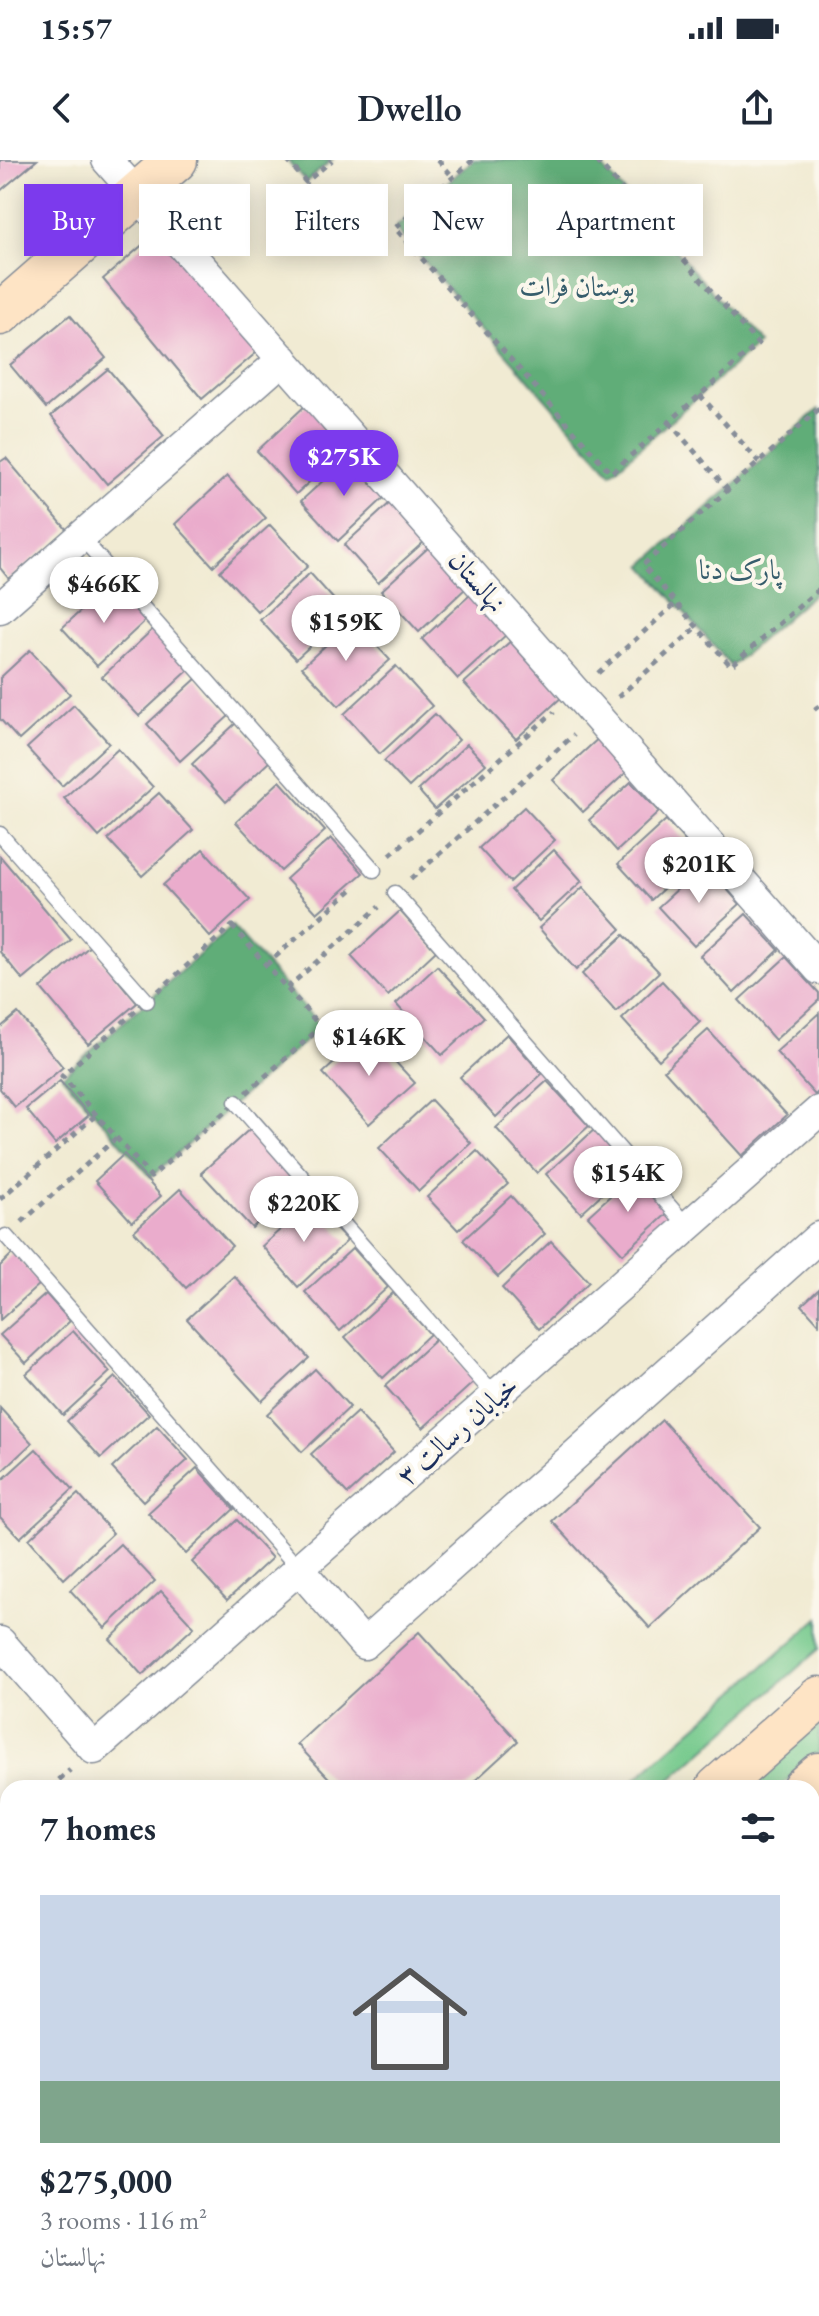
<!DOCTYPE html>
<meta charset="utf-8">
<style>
body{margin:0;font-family:"EB Garamond",Amiri,serif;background:#f2f2f3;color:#1f2937;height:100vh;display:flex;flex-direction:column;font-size:30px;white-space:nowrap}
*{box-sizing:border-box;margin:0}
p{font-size:26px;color:#747a83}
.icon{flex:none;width:44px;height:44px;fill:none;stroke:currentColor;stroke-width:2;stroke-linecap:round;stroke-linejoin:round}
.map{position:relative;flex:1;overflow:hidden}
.details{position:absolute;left:0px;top:1620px;width:820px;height:536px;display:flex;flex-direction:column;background:#fff;border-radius:24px 24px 0 0;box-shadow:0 4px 20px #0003}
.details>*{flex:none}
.top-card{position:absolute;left:24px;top:24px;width:772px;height:72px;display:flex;gap:16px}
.price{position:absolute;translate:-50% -68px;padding:0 18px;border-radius:28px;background:#fff;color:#222;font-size:26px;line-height:52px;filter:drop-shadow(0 2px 4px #0008)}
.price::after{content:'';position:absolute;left:50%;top:48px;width:24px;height:18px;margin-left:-12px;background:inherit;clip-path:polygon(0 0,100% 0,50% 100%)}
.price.selected{background:#7c3aed;color:#fff}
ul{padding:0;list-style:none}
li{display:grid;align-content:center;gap:16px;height:424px;padding:0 40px}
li+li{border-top:2px solid #e0e1e3}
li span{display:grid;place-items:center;height:248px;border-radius:0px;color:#555}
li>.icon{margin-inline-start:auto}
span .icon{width:144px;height:144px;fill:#fffc;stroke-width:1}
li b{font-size:34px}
h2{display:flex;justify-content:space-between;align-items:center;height:96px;padding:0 40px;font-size:34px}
.pill{padding:0 28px;border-radius:0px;background:#fff;box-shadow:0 4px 20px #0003;font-size:28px;line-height:72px}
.pill.selected{background:#7c3aed;color:#fff}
.status{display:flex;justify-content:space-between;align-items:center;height:56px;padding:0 40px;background:#fff;direction:ltr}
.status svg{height:22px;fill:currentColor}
header{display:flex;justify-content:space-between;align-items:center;height:104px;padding:0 40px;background:#fff;font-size:36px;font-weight:600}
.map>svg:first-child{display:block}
.green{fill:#75c98c;stroke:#487c75;stroke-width:2}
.forest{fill:#60ad78;stroke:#3e6e6b;stroke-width:2}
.building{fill:#eaaccc}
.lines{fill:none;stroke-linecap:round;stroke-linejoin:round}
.lane-casing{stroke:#868d98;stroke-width:17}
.street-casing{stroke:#868d98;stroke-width:33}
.secondary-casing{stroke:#868d98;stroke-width:45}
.path{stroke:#868d98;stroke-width:5;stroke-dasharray:6 6;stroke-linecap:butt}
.lane{stroke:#fff;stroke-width:14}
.street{stroke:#fff;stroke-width:30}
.secondary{stroke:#fee4c5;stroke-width:42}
.labels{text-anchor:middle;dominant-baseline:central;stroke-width:8;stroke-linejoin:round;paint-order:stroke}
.park-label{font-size:28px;fill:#365d6c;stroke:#fbf7ec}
.street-label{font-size:28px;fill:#1b2f5e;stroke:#fbf7ec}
</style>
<div class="status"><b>15:57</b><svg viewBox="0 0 49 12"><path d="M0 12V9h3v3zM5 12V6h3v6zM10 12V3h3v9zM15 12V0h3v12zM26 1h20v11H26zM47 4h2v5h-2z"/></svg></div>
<header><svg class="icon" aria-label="back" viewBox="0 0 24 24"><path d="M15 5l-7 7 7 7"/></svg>Dwello<svg class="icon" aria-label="share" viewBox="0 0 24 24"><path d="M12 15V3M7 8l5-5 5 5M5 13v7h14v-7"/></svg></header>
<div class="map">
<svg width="819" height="2156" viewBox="0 0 819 2156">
<rect width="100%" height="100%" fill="#fbf7ec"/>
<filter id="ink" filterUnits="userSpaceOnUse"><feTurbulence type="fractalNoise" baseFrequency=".0125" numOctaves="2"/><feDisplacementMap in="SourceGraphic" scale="16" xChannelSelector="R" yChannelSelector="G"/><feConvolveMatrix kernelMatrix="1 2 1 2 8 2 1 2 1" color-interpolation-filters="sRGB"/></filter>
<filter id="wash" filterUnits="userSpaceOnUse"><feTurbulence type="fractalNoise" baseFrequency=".006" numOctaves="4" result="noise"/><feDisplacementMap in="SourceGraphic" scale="32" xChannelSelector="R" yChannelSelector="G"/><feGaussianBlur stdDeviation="1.8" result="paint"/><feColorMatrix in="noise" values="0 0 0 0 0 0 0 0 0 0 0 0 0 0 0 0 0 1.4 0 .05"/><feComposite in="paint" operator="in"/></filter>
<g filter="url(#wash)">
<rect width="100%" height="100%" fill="#f1ebd3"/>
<g class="green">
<polygon points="819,1458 819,1489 661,1628 625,1628"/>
<polygon points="819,1551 819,1592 779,1628 731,1628"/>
<polygon points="819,1631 819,1683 812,1689 812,1637"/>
<polygon points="819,1737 819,1779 812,1785 812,1743"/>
<polygon points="450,2148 486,2148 477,2156 441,2156"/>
</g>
<g class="forest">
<polygon points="287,0 332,0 306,22"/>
<polygon points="473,0 596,0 758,184 611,313 395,68"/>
<polygon points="819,249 819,429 731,506 643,405"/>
<polygon points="232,766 321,867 151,1017 62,916"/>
</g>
<g id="blocks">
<g class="building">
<polygon points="0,0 37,0 0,31"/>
<polygon points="161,69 264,186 202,239 103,119"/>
<polygon points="70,155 106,198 46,248 10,205"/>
<polygon points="108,209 164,276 107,324 51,256"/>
<polygon points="307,244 347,288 296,334 257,291"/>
<polygon points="351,295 387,335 338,381 301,341"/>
<polygon points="6,298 67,370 9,419 0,408 0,302"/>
<polygon points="227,316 266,358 213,406 175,364"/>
<polygon points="391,342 426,380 378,423 344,385"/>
<polygon points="270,365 308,406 258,452 220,411"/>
<polygon points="429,387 466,428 419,472 381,431"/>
<polygon points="310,413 346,453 296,499 260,460"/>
<polygon points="111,423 145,461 97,506 62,468"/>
<polygon points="471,434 507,474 458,519 422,479"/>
<polygon points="353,460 390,500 339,546 302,507"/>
<polygon points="153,469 190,509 139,556 102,517"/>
<polygon points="513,479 564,535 516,579 464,523"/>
<polygon points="30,490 70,534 19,580 0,559 0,518"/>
<polygon points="396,506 432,546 380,594 344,554"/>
<polygon points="197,518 230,555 180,601 147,564"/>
<polygon points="74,545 109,583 62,626 27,588"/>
<polygon points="435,554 459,580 409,627 384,601"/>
<polygon points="236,563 270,601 226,642 192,604"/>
<polygon points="601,576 631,608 583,652 553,620"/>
<polygon points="467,584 486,604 435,649 418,630"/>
<polygon points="118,589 153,627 99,677 64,638"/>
<polygon points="280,621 325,671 281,711 236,662"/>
<polygon points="631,622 659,652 617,691 589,660"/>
<polygon points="159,633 193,670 142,716 108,679"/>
<polygon points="524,647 555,680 510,722 479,688"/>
<polygon points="666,660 699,696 651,740 618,704"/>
<polygon points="331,678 363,713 317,753 286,719"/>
<polygon points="203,689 250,740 210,777 163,725"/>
<polygon points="554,690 582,721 539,761 511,730"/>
<polygon points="0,696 71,780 23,820 0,792"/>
<polygon points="705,704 740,744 694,786 658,747"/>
<polygon points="583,727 621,769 576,810 539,768"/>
<polygon points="400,751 436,791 388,836 351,796"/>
<polygon points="746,754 779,790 734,833 700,796"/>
<polygon points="624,775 659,812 616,852 582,814"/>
<polygon points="90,786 137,843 88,884 41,828"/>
<polygon points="786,797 819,833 819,840 775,880 739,840"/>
<polygon points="437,806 484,857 442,895 396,844"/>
<polygon points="662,821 700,862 659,900 622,859"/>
<polygon points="18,853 63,907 15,947 0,929 0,868"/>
<polygon points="819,853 819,931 815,935 776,892"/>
<polygon points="708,870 787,955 742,996 664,910"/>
<polygon points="368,872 415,923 369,964 323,913"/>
<polygon points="507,874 542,914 496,957 460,917"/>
<polygon points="60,921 89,955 55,984 26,949"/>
<polygon points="547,921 589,966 537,1013 496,968"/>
<polygon points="431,940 471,983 419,1031 379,988"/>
<polygon points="252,967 302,1022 252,1068 201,1013"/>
<polygon points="596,968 631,1007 581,1053 546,1014"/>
<polygon points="477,991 508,1024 458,1070 427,1037"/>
<polygon points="124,994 161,1036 132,1062 95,1021"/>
<polygon points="634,1014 669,1052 623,1094 588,1056"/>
<polygon points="180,1029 232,1086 186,1128 134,1071"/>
<polygon points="511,1036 545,1074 498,1117 463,1080"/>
<polygon points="311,1042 347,1081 298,1127 262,1086"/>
<polygon points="551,1081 589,1122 539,1169 502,1128"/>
<polygon points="353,1088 388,1127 340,1171 305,1132"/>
<polygon points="13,1093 40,1124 0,1160 0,1106"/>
<polygon points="234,1116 309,1198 262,1241 187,1159"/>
<polygon points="819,1129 819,1164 802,1145"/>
<polygon points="393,1133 430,1174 383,1218 345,1177"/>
<polygon points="46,1134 70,1161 26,1203 0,1175"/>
<polygon points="73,1171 110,1212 63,1255 26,1214"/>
<polygon points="437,1178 475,1221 423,1268 385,1226"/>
<polygon points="315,1209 350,1247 302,1292 267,1254"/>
<polygon points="115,1217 149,1254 101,1298 67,1261"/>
<polygon points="0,1248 32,1283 0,1313"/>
<polygon points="357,1252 394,1292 348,1334 311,1294"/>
<polygon points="662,1260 760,1367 650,1468 552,1361"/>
<polygon points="157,1266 188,1300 143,1341 112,1308"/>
<polygon points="36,1289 73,1329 20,1378 0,1357 0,1322"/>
<polygon points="197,1308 234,1349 186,1394 148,1353"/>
<polygon points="78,1334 113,1373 64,1419 29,1379"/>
<polygon points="237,1360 272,1398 227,1440 192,1402"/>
<polygon points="120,1384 155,1421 105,1468 70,1430"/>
<polygon points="161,1431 194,1467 142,1515 110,1479"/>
<polygon points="419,1472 518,1581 467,1628 338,1628 297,1584"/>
</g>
</g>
</g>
<g filter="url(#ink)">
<use href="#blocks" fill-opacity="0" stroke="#868d98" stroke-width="2"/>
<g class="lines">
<defs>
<g id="lane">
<polyline points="81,377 374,710"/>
<polyline points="0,674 147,841"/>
<polyline points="395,733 688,1067"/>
<polyline points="236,942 495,1236"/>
<polyline points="6,1076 299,1409"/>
</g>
<g id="street">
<polyline points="107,0 819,809"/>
<polyline points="0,448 283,199"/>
<polyline points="299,1409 364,1484 819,1077"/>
<polyline points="0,1482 94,1589 819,951"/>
</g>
<g id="secondary">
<polyline points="0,154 176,0"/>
<polyline points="717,1628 819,1538"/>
<polyline points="803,1628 819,1614"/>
<polyline points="812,1716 819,1710"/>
<polyline points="812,1808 819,1801"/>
<polyline points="0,1930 8,1939"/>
<polyline points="0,2102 8,2144"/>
<polyline points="41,2148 49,2156"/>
<polyline points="263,2148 274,2156"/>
<polyline points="202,2156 211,2148"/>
<polyline points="312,2156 321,2148"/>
<polyline points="363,2156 365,2148"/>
<polyline points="416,2156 424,2148"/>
</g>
</defs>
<use href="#lane" class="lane-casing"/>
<use href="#street" class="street-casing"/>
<use href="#secondary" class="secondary-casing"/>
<g class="path">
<polyline points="287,0 306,22 332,0"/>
<polyline points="438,0 453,17"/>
<polyline points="473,0 395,68 611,313 758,184 596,0"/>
<polyline points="700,235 759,302"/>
<polyline points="819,249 643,405 731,506 819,429"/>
<polyline points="669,262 728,330"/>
<polyline points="598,513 676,443"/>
<polyline points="618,537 697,467"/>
<polyline points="819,546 816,548 819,551"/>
<polyline points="390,695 554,552"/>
<polyline points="411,719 574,575"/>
<polygon points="232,766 321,867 151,1017 62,916"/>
<polyline points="266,805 356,726"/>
<polyline points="287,828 379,747"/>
<polyline points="0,1039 96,955"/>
<polyline points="22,1062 116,978"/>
<polyline points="50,1628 70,1610"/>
<polyline points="0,1672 8,1664"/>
<polyline points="0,2016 8,2025"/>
<polyline points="116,2148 120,2153"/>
</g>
<use href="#lane" class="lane"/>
<use href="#street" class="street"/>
<use href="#secondary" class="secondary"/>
</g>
</g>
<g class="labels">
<g class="park-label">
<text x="577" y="126">بوستان فرات</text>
<text x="740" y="409">پارک دنا</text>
</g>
<g class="street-label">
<text transform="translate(478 421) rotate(49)">نهالستان</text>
<text transform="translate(457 1270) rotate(-41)">خیابان رسالت ۳</text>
</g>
</g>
</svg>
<b class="price selected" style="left:344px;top:338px">$275K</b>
<b class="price" style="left:104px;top:465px">$466K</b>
<b class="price" style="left:346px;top:503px">$159K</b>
<b class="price" style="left:699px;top:745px">$201K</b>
<b class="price" style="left:369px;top:918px">$146K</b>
<b class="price" style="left:628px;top:1054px">$154K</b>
<b class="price" style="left:304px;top:1084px">$220K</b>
<div class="top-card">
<a class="pill selected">Buy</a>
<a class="pill">Rent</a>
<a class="pill">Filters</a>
<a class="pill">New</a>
<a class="pill">Apartment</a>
</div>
<section class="details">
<h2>7 homes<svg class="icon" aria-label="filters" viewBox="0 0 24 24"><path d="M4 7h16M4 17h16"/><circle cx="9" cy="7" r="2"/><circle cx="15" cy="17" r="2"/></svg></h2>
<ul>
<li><span style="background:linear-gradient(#c9d6e8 75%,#7fa58c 0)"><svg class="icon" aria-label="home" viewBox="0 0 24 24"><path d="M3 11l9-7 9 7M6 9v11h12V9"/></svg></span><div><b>$275,000</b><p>3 rooms · 116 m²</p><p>نهالستان</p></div></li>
</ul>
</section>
</div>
